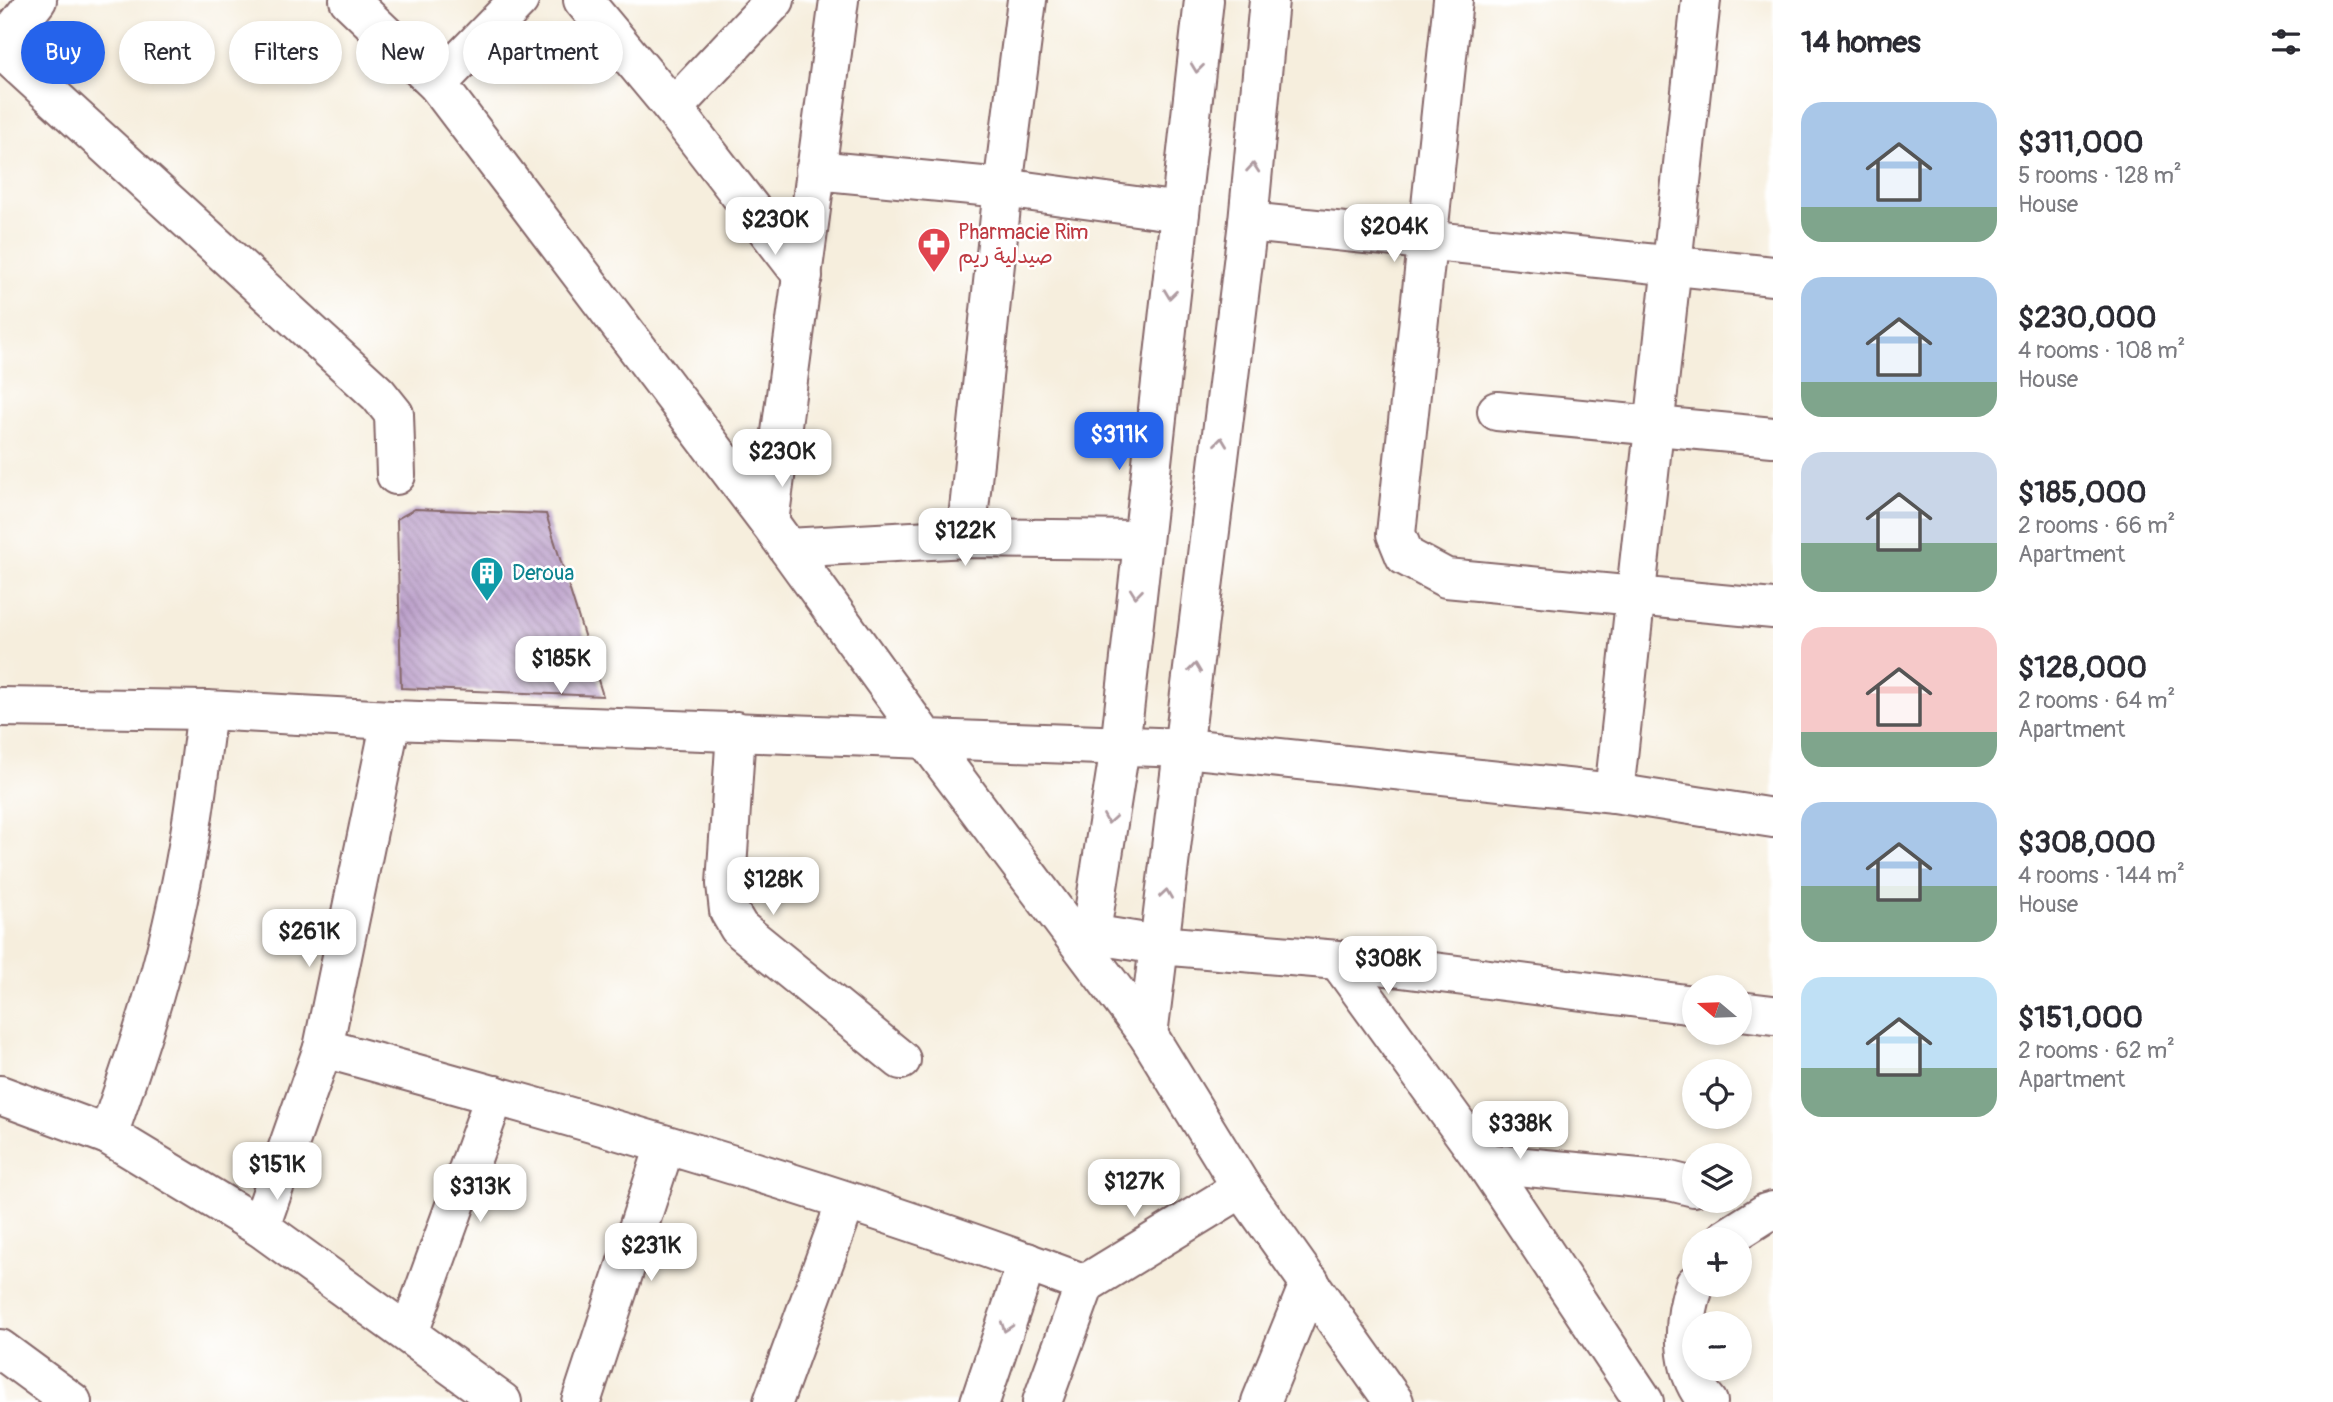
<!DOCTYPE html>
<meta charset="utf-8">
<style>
body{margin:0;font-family:Pangolin,"Playpen Sans Arabic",sans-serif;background:#f2f2f3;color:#2b2b33;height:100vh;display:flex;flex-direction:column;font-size:26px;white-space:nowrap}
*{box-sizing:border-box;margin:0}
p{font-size:23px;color:#7c7c81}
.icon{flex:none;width:38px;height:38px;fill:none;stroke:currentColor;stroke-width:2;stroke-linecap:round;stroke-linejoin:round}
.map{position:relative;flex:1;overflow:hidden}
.sheet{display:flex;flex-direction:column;background:#fff;width:560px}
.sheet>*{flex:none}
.top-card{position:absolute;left:21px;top:21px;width:665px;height:63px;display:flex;gap:14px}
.needle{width:46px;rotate:289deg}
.controls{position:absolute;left:1682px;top:975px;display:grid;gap:14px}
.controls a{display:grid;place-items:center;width:70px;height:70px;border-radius:50%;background:#fff;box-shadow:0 4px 10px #0003;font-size:35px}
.price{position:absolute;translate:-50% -60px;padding:0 16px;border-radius:14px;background:#fff;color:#222;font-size:23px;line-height:46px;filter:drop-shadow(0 2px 4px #0008)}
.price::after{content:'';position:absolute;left:50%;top:42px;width:21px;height:16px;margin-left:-10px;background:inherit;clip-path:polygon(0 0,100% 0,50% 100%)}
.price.current{background:#2563eb;color:#fff}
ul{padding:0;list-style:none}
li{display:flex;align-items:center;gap:21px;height:175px;padding:0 28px}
li span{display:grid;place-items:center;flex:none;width:196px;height:140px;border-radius:21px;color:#555}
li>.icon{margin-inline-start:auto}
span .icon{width:84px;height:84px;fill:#fffc;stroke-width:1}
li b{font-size:30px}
h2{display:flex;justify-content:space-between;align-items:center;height:84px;padding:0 28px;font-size:30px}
.chip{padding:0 24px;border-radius:32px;background:#fff;box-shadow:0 4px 10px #0003;font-size:24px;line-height:63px}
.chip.current{background:#2563eb;color:#fff}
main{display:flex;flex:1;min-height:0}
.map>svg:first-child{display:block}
.building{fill:url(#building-back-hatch)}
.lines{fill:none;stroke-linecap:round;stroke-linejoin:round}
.minor-casing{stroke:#866769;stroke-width:42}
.minor{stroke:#fff;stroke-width:38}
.oneway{stroke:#ae9aa0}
.labels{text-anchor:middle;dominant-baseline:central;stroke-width:5;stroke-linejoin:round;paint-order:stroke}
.health-label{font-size:21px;fill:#be3a42;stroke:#fff;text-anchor:start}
.culture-label{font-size:21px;fill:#0d838f;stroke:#fff;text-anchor:start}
</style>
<main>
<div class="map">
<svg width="1773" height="1402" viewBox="0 0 1773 1402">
<defs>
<pattern id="building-back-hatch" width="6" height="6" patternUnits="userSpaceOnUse" patternTransform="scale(1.75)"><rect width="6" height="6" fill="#ba9ec9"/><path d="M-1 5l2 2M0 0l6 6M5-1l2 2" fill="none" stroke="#9980a3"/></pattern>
</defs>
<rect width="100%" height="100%" fill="#fff"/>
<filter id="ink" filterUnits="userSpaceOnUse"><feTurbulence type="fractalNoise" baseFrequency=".0143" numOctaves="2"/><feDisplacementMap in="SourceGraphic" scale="14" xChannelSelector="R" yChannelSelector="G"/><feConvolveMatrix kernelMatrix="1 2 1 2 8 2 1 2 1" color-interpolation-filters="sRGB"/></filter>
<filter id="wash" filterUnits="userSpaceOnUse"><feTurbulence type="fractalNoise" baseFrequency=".00686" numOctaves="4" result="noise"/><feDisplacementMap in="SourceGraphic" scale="28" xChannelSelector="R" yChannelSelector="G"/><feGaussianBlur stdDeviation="1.57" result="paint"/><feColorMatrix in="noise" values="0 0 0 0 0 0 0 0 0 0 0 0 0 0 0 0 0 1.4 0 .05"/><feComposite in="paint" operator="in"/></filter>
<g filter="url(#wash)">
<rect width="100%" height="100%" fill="#f6eedd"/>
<g id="blocks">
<polygon class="building" points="415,509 546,514 603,696 401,688 397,519"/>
</g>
</g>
<g filter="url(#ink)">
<use href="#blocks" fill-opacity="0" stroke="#866769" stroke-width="2"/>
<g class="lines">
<defs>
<g id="minor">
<polyline points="37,0 10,35 14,61 378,394 394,414 396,475"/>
<polyline points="349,0 437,84 769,522 925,738 1148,1035 1242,1188 1394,1402"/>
<polyline points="583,0 673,108 803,276"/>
<polyline points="1453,0 1396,534 1405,556 1446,578 1773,609"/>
<polyline points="437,84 519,0"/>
<polyline points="673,108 775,0"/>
<polyline points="815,170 1003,188 1180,212"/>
<polyline points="1248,222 1773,276"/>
<polyline points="1497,411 1773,437"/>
<polyline points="769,522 839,0"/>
<polyline points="966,538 1003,188 1027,0"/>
<polyline points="788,548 966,538 1141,540"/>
<polyline points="0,707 207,710 391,720 1185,748 1614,793 1773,818"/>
<polyline points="736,731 726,884 729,911 739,928 901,1060"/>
<polyline points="1614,793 1701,0"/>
<polyline points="1090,934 1159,945 1338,960 1694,1005"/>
<polyline points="1088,951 1120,747 1204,0"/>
<polyline points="1338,960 1485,1163 1644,1402"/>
<polyline points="1740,1011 1773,1015"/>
<polyline points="1148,1035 1248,222 1269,0"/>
<path d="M323,1048C579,1118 837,1190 1085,1284L1242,1188"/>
<polyline points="0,1095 108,1135 260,1227 502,1402"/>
<path d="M108,1135C132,1066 156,997 172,926C189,855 198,782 207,710"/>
<polyline points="1485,1163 1670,1181 1694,1187"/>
<polyline points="260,1227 323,1048 391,720"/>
<polyline points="1725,1239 1766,1213 1773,1211"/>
<path d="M1695,1284C1682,1321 1680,1371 1708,1402"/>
<polyline points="409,1333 495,1095"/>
<polyline points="0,1349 72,1402"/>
<polyline points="581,1402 665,1146"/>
<polyline points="773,1402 846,1202"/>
<polyline points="980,1402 1027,1262"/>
<polyline points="1042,1402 1085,1284"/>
<polyline points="1261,1402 1310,1282"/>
</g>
</defs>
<use href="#minor" class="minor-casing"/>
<use href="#minor" class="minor"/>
</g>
<defs><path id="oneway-chevron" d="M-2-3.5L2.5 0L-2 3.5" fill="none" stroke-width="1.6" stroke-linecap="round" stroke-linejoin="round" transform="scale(1.75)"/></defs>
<g class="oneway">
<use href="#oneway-chevron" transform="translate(1197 68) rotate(97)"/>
<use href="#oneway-chevron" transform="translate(1253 168) rotate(-85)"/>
<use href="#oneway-chevron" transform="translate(1170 294) rotate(97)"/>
<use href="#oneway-chevron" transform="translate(1221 442) rotate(-83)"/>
<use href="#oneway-chevron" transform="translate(1136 593) rotate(96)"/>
<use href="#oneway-chevron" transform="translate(1195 668) rotate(-83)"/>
<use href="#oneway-chevron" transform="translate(1109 819) rotate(99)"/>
<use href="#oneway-chevron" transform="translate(1166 894) rotate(-82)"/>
<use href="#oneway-chevron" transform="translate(1006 1327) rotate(108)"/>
</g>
</g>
<defs>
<symbol id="pharmacy-pin" viewBox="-11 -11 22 30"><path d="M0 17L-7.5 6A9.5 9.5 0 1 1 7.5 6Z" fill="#e0444e" stroke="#fff"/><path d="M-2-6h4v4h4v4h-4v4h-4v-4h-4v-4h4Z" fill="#fff"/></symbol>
<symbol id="building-pin" viewBox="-11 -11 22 30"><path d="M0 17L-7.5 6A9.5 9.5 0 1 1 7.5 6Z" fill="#0f9aa8" stroke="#fff"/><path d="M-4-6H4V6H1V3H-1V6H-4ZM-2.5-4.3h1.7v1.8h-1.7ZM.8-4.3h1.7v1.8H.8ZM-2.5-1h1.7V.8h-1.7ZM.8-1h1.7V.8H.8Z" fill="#fff"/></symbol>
</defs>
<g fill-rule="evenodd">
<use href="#pharmacy-pin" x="915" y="225" width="38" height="52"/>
<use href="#building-pin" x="468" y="554" width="38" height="52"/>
</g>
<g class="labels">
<g class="health-label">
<text x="958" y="232">Pharmacie Rim<tspan x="958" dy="24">صيدلية ريم</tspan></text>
</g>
<g class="culture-label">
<text x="512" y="573">Deroua</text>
</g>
</g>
</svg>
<div class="controls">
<a><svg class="needle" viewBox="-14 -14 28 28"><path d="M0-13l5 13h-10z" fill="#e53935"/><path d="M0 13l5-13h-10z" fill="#7c7c81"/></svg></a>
<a><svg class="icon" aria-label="locate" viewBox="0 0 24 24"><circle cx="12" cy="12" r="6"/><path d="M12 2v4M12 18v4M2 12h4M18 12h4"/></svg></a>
<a><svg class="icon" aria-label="layers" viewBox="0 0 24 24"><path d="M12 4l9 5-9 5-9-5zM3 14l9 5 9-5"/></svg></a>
<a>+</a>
<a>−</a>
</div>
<b class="price" style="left:775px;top:257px">$230K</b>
<b class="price" style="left:1394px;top:264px">$204K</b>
<b class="price current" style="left:1119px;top:472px">$311K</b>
<b class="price" style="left:782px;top:489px">$230K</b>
<b class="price" style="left:965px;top:568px">$122K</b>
<b class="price" style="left:561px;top:696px">$185K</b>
<b class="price" style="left:773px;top:917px">$128K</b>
<b class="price" style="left:309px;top:969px">$261K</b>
<b class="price" style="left:1388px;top:996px">$308K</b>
<b class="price" style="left:1520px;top:1161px">$338K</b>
<b class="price" style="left:277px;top:1202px">$151K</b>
<b class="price" style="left:1134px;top:1219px">$127K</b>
<b class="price" style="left:480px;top:1224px">$313K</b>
<b class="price" style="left:651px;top:1283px">$231K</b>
<div class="top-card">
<a class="chip current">Buy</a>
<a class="chip">Rent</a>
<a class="chip">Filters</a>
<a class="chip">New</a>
<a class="chip">Apartment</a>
</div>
</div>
<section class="sheet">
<h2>14 homes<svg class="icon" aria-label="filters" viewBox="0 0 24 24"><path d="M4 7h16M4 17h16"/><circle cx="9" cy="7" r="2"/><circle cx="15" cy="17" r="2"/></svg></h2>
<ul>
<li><span style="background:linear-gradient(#a9c7e8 75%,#7fa58c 0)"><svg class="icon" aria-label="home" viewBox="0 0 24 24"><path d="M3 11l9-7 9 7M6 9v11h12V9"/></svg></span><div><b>$311,000</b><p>5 rooms · 128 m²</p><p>House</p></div></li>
<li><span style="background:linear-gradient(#a9c7e8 75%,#7fa58c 0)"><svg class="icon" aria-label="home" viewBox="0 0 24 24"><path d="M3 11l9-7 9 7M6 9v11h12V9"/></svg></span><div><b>$230,000</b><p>4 rooms · 108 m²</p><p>House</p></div></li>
<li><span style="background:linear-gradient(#c9d6e8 65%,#7fa58c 0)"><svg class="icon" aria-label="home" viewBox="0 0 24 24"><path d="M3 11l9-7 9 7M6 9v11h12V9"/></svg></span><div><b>$185,000</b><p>2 rooms · 66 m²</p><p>Apartment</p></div></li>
<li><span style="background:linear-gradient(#f6c9c9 75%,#7fa58c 0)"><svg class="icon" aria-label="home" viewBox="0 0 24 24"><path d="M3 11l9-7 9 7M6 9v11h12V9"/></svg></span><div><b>$128,000</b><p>2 rooms · 64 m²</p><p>Apartment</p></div></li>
<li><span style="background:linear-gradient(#a9c7e8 60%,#7fa58c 0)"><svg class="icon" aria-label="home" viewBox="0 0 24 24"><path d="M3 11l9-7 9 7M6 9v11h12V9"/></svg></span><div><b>$308,000</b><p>4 rooms · 144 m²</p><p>House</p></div></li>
<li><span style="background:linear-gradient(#bfe0f5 65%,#7fa58c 0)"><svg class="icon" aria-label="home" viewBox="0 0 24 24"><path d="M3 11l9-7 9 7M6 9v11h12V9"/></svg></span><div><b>$151,000</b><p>2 rooms · 62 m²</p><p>Apartment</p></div></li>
</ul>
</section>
</main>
